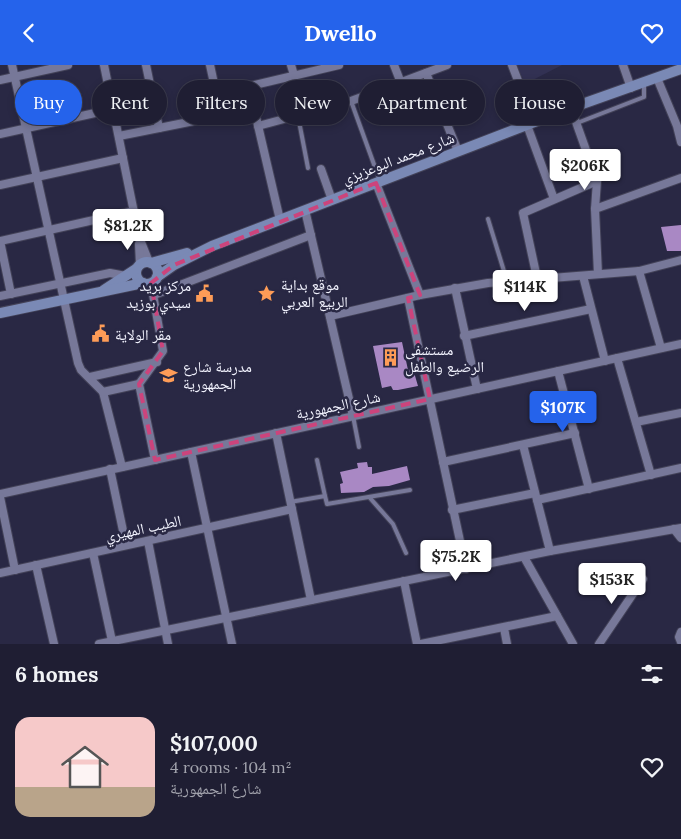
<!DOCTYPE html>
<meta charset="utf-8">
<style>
body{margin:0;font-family:Lora,"Noto Naskh Arabic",serif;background:#27273b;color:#f1f3f6;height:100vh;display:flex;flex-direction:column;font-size:19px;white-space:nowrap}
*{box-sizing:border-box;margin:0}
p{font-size:16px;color:#a1a2ac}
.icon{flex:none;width:28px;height:28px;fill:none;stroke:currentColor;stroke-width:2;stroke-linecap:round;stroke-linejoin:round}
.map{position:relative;height:579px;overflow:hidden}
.side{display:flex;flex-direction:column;background:#1f1e33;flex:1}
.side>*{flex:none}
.hud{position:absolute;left:15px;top:15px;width:651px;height:45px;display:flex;gap:10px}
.price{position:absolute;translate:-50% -42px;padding:0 11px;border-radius:5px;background:#fff;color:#222;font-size:16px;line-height:32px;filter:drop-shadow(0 1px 2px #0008)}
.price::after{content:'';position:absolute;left:50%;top:30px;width:15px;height:11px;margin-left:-8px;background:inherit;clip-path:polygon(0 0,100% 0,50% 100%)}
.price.selected{background:#2563eb;color:#fff}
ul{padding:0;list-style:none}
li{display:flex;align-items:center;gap:15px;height:125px;padding:0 15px}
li+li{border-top:1px solid #3c3c4e}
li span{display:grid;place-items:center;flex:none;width:140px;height:100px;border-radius:15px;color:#555}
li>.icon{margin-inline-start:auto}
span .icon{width:60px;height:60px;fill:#fffc;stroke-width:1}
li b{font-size:21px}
h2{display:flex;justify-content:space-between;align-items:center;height:60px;padding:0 15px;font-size:21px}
.pill{padding:0 18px;border-radius:22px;background:#1f1e33;box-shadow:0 2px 8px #0003,0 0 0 1px #3c3c4e;font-size:18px;line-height:45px}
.pill.selected{background:#2563eb;color:#fff}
header{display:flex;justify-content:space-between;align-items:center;height:65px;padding:0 15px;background:#2563eb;color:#fff;font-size:22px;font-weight:700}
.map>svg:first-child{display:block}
.built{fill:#323153}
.building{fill:#a988c4}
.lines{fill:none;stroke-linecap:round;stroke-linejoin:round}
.lane-casing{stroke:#434258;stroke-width:6}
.street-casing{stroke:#434258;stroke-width:10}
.secondary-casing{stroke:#434258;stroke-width:12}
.lane{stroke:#777899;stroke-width:4}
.street{stroke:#777899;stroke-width:8}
.secondary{stroke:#7a89b5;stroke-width:10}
.marked{fill:none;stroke:#cc447c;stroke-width:4;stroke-dasharray:10 6;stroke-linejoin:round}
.labels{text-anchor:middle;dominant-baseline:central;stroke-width:5;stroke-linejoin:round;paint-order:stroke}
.street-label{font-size:15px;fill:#f2f3fe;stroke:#292844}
.poi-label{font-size:15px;fill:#f2f3fe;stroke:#292844;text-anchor:start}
</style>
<header><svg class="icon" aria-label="back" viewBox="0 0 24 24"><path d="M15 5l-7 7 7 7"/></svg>Dwello<svg class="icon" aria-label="heart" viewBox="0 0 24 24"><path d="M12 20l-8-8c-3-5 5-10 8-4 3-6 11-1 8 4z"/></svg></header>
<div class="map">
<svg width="681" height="579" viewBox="0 0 681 579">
<rect width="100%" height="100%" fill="#292844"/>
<polygon class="built" points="517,0 562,0 525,19"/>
<g class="building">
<polygon points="681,160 681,186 667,186 661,162"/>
<polygon points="402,277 408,305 413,304 418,321 398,325 393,325 391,321 382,323 373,281"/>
<polygon points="367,397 368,402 372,402 372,409 407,401 410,415 389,421 373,422 364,427 341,428 340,419 343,418 340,407 358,403 357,398"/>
</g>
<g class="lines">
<defs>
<g id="lane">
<polyline points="351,36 380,116"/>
<polyline points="298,51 308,103"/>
<polyline points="577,58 644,32 644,19"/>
<polyline points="488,154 507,216"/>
<polyline points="353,351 359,382"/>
<polyline points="317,395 325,431"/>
<polyline points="370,433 393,459 406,488"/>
<polyline points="290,437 325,431 327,439 410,425"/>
</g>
<g id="street">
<polyline points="12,0 78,298 81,305 103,327 122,402"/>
<polyline points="104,0 139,172 149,197"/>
<polyline points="146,0 159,63"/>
<polyline points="210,0 221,51"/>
<polyline points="291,0 294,10"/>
<polyline points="394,0 401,18"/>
<polyline points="512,0 534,57"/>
<polyline points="623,0 631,23"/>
<polyline points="426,8 458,86"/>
<polyline points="657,13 677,61 681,77"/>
<polyline points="0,15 68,0"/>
<polyline points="249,22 280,155"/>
<polyline points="216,29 339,0"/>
<polyline points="571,43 597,116 595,144 598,209"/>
<polyline points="527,60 554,134"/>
<polyline points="258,61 351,36 447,0"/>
<polyline points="0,69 113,44"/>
<polyline points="119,71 254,44"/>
<polyline points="321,104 332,135"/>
<polyline points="376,118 420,230"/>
<polyline points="0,120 123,93"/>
<polyline points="595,144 681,113"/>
<polyline points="305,145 353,351"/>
<polyline points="0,176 134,146"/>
<polyline points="0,176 11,229"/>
<polyline points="139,179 140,200"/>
<polyline points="639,206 661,283"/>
<polyline points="583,211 605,296"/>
<polyline points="537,213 523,148 597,116"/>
<polyline points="151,218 163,286 139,319 155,395"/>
<polyline points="455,223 477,324"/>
<polyline points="154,230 311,170"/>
<polyline points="0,231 110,208 126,211"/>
<polyline points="408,233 466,504"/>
<polyline points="330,251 420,230 488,218 639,206 681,195"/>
<polyline points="464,271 591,244"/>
<polyline points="617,293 651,410"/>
<polyline points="558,306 589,424"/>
<polyline points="90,312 157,297"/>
<polyline points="103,327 139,319"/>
<polyline points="636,357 681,348"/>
<polyline points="276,368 311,535"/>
<polyline points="523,380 550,486"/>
<polyline points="191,387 232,579"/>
<polyline points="443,397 575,368"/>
<polyline points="110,404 126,480"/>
<polyline points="0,429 681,279"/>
<polyline points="0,432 15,505"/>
<polyline points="537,435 681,403"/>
<polyline points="452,445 535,428"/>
<polyline points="674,464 681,473"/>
<polyline points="148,476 168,579"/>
<polyline points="93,488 112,576"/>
<polyline points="524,492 573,579"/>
<polyline points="36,500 54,579"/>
<polyline points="0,508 292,444"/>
<polyline points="404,516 417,579"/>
<polyline points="504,563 507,579"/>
<polyline points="681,567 679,572 681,577"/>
<polyline points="99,579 550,486 681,463"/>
<polyline points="421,579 557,551"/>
<polyline points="599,579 643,514"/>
</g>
<g id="secondary">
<circle cx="147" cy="208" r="11"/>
<polyline points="151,198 187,188"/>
<polyline points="157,212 174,200 212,181 571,43 681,4"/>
<polyline points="104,225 136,204"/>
<polyline points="0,248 143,218"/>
</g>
</defs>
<use href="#lane" class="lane-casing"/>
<use href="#street" class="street-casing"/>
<use href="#secondary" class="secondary-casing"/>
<use href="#lane" class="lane"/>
<use href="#street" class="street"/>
<use href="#secondary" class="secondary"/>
</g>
<path class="marked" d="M376,118L420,230L408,233L430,334L155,395L139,319L163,286L151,218L174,200Z"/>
<defs>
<symbol id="sight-bare" viewBox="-9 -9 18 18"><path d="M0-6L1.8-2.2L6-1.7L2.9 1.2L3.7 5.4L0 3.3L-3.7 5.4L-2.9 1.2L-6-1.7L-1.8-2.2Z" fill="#fe9c57" stroke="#292844" stroke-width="2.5" paint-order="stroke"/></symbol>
<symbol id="civic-bare" viewBox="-9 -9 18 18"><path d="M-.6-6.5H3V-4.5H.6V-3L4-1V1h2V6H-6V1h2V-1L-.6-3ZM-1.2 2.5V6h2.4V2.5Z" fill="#fe9c57" stroke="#292844" stroke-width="2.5" paint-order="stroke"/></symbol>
<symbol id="building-bare" viewBox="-9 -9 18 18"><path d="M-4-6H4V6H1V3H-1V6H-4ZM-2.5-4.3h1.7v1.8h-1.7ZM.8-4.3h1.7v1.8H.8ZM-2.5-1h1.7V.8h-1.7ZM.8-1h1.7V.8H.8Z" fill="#fe9c57" stroke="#292844" stroke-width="2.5" paint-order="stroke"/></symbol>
<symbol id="school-bare" viewBox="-9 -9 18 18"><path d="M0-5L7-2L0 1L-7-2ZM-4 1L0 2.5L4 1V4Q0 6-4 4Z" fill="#fe9c57" stroke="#292844" stroke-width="2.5" paint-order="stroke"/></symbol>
</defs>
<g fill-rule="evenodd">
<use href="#sight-bare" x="254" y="216" width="25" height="25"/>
<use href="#civic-bare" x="192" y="216" width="25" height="25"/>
<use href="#civic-bare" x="88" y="256" width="25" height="25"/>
<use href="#building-bare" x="378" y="280" width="25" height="25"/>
<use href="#school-bare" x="156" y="298" width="25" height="25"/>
</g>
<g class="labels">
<g class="street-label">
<text transform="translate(398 93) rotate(-21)">شارع محمد البوعزيزي</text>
<text transform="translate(338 340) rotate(-12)">شارع الجمهورية</text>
<text transform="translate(143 463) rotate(-12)">الطيب المهيري</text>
</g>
<g class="poi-label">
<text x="281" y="219">موقع بداية<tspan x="281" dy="17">الربيع العربي</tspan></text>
<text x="191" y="220" text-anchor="end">مركز بريد<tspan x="191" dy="17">سيدي بوزيد</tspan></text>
<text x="115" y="269">مقر الولاية</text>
<text x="405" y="284">مستشفى<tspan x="405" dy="17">الرضيع والطفل</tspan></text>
<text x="183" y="301">مدرسة شارع<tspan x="183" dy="17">الجمهورية</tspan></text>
</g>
</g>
</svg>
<b class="price" style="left:585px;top:126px">$206K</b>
<b class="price" style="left:128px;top:186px">$81.2K</b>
<b class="price" style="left:525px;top:247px">$114K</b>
<b class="price selected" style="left:563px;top:368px">$107K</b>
<b class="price" style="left:456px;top:517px">$75.2K</b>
<b class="price" style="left:612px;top:540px">$153K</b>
<div class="hud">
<a class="pill selected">Buy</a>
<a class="pill">Rent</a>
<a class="pill">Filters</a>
<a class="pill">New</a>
<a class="pill">Apartment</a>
<a class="pill">House</a>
</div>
</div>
<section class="side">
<h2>6 homes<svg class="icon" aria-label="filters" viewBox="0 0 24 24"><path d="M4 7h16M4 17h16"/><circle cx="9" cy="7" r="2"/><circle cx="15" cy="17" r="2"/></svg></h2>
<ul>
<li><span style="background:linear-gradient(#f6c9c9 70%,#b9a48a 0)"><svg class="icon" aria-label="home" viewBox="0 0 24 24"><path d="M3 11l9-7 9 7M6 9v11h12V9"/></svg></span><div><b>$107,000</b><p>4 rooms · 104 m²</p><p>شارع الجمهورية</p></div><svg class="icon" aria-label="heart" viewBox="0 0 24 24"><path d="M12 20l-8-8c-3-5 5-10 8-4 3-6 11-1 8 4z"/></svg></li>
</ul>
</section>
